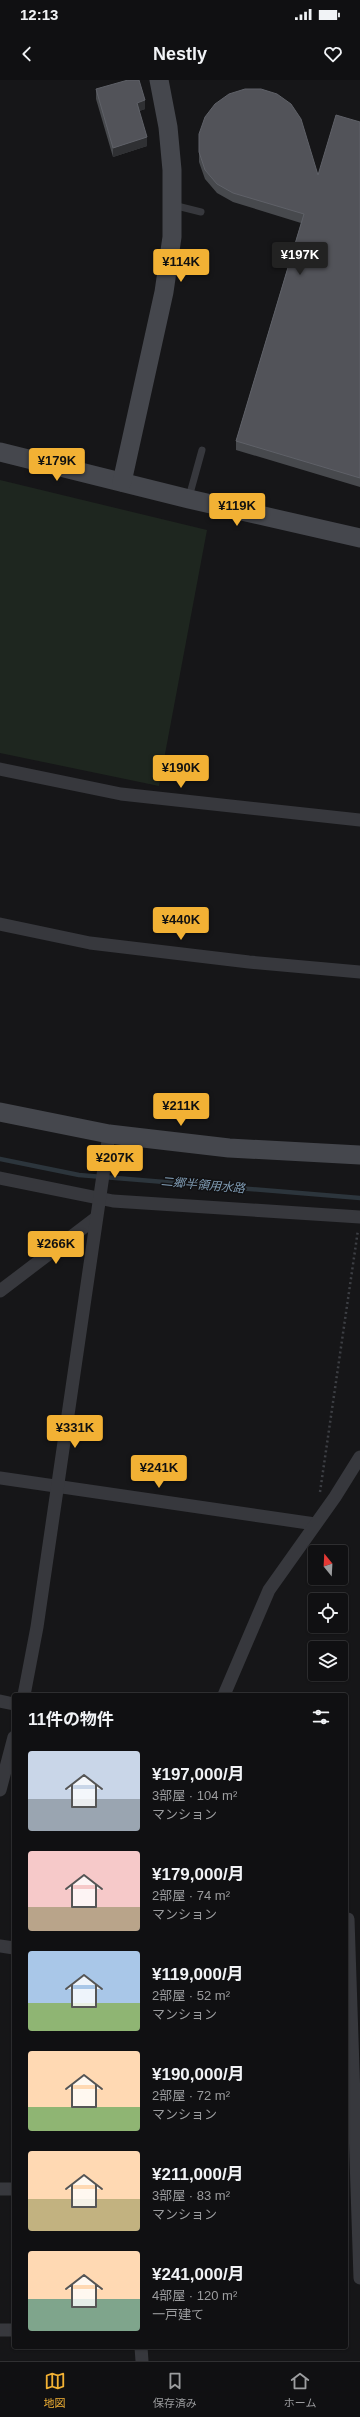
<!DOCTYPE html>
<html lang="ja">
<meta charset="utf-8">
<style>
body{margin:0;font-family:Helvetica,"Noto Sans JP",sans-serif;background:#19191b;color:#f1f3f6;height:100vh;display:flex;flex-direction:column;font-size:15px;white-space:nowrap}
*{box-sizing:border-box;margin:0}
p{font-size:13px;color:#9c9d9f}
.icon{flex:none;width:22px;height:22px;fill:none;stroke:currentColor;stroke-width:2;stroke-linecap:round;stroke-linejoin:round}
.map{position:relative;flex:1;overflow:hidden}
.drawer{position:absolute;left:12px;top:1613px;width:336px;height:656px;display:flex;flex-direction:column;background:#101012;border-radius:4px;box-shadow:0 1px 3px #0004,0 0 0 1px #303032}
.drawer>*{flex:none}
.needle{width:26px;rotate:342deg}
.buttons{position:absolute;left:308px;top:1465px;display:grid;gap:8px}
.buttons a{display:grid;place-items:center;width:40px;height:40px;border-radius:4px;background:#101012;box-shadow:0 1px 3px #0004,0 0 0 1px #303032;font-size:20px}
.price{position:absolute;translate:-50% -34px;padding:0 9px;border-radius:4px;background:#f2b134;color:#111;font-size:13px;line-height:26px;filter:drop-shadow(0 1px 2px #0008)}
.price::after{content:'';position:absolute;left:50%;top:24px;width:12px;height:9px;margin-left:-6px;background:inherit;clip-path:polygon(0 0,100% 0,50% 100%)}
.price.selected{background:#222;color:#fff}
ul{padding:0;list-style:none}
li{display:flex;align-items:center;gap:12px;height:100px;padding:0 16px}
li span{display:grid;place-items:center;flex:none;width:112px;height:80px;border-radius:4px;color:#555}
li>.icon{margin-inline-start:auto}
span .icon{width:48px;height:48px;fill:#fffc;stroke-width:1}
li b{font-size:17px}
h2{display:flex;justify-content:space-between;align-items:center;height:48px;padding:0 16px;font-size:17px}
.status{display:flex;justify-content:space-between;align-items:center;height:28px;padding:0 20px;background:#101012;direction:ltr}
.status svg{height:11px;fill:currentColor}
header{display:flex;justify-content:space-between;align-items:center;height:52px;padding:0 16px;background:#101012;font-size:18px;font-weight:700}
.tab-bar{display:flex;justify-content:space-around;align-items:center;height:56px;border-top:1px solid #303032;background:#101012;font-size:11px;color:#9c9d9f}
.tab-bar a{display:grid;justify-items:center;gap:2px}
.tab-bar .selected{color:#f2b134}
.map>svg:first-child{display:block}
.green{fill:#1e261f}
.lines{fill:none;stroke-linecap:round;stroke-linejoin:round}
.stream{stroke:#2c353c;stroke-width:4.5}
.path{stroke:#3d3f44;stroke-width:2.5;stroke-dasharray:2 3;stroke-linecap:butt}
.lane{stroke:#37383d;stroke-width:7}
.street{stroke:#37383d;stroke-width:13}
.secondary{stroke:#45474d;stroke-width:19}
.wall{fill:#47494d}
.shaded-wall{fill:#2f3033}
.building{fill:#525359;stroke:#5f6168}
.labels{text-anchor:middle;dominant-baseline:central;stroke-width:3;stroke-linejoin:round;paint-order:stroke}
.water-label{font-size:12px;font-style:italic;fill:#7f9bb3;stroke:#111113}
</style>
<div class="status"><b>12:13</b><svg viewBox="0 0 49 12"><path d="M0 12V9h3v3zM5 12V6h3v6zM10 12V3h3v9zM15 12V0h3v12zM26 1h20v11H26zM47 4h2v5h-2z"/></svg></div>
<header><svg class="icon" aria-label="back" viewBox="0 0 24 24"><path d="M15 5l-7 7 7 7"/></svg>Nestly<svg class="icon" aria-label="heart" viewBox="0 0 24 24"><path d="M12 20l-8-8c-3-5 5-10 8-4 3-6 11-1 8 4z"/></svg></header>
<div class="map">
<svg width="360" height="2281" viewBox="0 0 360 2281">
<rect width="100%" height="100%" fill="#161618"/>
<g class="green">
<polygon points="0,400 207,450 159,706 0,673"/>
<polygon points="346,1994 348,2102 346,2102"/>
</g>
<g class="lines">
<polyline class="stream" points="0,1079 79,1095 360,1118"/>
<polyline class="path" points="320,1412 358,1150"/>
<g class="lane">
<polyline points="173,125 201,132"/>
<polyline points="189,417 202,370"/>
</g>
<g class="street">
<polyline points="0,689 121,714 360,740"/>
<polyline points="0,844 90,863 249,882 360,892"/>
<polyline points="0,1098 113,1121 360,1137"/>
<polyline points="0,1211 96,1138"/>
<polyline points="0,1398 315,1444"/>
<polyline points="24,1615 37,1547 109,1054"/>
<polyline points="224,1615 269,1510 335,1417 360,1377"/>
<polyline points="0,1621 14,1624"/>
<polyline points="0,1710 14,1657"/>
<polyline points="348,1839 360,2198"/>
<polyline points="0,1866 14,1868"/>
<polyline points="0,2109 14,2109"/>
<polyline points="0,2250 14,2250"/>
<polyline points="141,2267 142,2281"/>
</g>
<g class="secondary">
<polyline points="0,372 189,419 360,458"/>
<polyline points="122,402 164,212 172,157 172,90 168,47 159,0"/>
<polyline points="0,1032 109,1054 229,1068 360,1075"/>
</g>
</g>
<g class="wall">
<polygon points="96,9 145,29 139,31 147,66 113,77 96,19"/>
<polygon points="360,42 360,407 236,370 236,361 301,143 233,122 217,113 205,99 199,82 199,54 318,95"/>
</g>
<g class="shaded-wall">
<polygon points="145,20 145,29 137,32 137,23"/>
<polygon points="147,57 147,66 113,77 113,68"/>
</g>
<g class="building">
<polygon points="128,0 139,0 145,20 137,23 147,57 113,68 96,9"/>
<polygon points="245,9 261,9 277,14 291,24 301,39 318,95 336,35 360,42 360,398 236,361 304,134 233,113 217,104 205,90 199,72 199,54 205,37 215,24 229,14"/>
</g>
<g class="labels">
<g class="water-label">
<text transform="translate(203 1105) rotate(5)">二郷半領用水路</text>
</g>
</g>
</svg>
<div class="buttons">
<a><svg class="needle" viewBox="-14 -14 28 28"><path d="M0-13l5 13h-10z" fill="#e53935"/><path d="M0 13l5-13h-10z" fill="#9c9d9f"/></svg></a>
<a><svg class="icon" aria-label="locate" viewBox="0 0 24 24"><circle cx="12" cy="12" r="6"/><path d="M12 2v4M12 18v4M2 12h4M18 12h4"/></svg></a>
<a><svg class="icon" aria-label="layers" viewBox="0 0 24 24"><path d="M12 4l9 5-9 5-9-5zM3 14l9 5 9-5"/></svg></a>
</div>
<b class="price selected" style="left:300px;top:196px">¥197K</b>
<b class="price" style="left:181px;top:203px">¥114K</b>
<b class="price" style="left:57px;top:402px">¥179K</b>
<b class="price" style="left:237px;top:447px">¥119K</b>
<b class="price" style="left:181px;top:709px">¥190K</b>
<b class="price" style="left:181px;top:861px">¥440K</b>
<b class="price" style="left:181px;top:1047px">¥211K</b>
<b class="price" style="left:115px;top:1099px">¥207K</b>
<b class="price" style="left:56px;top:1185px">¥266K</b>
<b class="price" style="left:75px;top:1369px">¥331K</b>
<b class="price" style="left:159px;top:1409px">¥241K</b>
<section class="drawer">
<h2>11件の物件<svg class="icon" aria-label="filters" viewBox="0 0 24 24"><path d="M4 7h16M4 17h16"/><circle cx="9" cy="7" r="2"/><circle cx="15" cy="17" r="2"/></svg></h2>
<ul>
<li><span style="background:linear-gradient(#c9d6e8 60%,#9aa5b1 0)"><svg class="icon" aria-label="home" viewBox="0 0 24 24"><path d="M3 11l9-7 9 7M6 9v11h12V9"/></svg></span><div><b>¥197,000/月</b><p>3部屋 · 104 m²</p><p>マンション</p></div></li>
<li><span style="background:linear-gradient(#f6c9c9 70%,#b9a48a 0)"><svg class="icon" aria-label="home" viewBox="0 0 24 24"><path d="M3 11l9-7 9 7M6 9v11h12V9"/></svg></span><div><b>¥179,000/月</b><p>2部屋 · 74 m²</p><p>マンション</p></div></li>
<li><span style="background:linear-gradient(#a9c7e8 65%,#8fb573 0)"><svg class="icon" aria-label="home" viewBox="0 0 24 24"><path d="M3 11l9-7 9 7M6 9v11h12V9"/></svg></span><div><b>¥119,000/月</b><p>2部屋 · 52 m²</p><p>マンション</p></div></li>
<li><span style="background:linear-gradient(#ffd9b3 70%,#8fb573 0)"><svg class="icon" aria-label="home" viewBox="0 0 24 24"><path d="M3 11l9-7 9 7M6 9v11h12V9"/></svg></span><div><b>¥190,000/月</b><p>2部屋 · 72 m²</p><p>マンション</p></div></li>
<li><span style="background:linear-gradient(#ffd9b3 60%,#c2b280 0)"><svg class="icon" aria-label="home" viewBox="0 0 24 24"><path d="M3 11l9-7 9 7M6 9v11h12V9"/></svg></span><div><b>¥211,000/月</b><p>3部屋 · 83 m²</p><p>マンション</p></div></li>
<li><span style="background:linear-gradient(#ffd9b3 60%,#7fa58c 0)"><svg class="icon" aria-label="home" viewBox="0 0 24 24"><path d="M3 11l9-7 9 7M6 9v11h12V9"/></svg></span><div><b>¥241,000/月</b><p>4部屋 · 120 m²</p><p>一戸建て</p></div></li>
</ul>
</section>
</div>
<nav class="tab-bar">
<a class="selected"><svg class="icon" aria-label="map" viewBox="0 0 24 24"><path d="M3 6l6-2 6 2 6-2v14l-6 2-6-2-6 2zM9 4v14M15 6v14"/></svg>地図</a>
<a><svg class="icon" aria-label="saved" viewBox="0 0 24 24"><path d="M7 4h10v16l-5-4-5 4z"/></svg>保存済み</a>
<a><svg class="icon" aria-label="home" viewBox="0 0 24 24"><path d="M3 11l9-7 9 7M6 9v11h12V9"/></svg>ホーム</a>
</nav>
